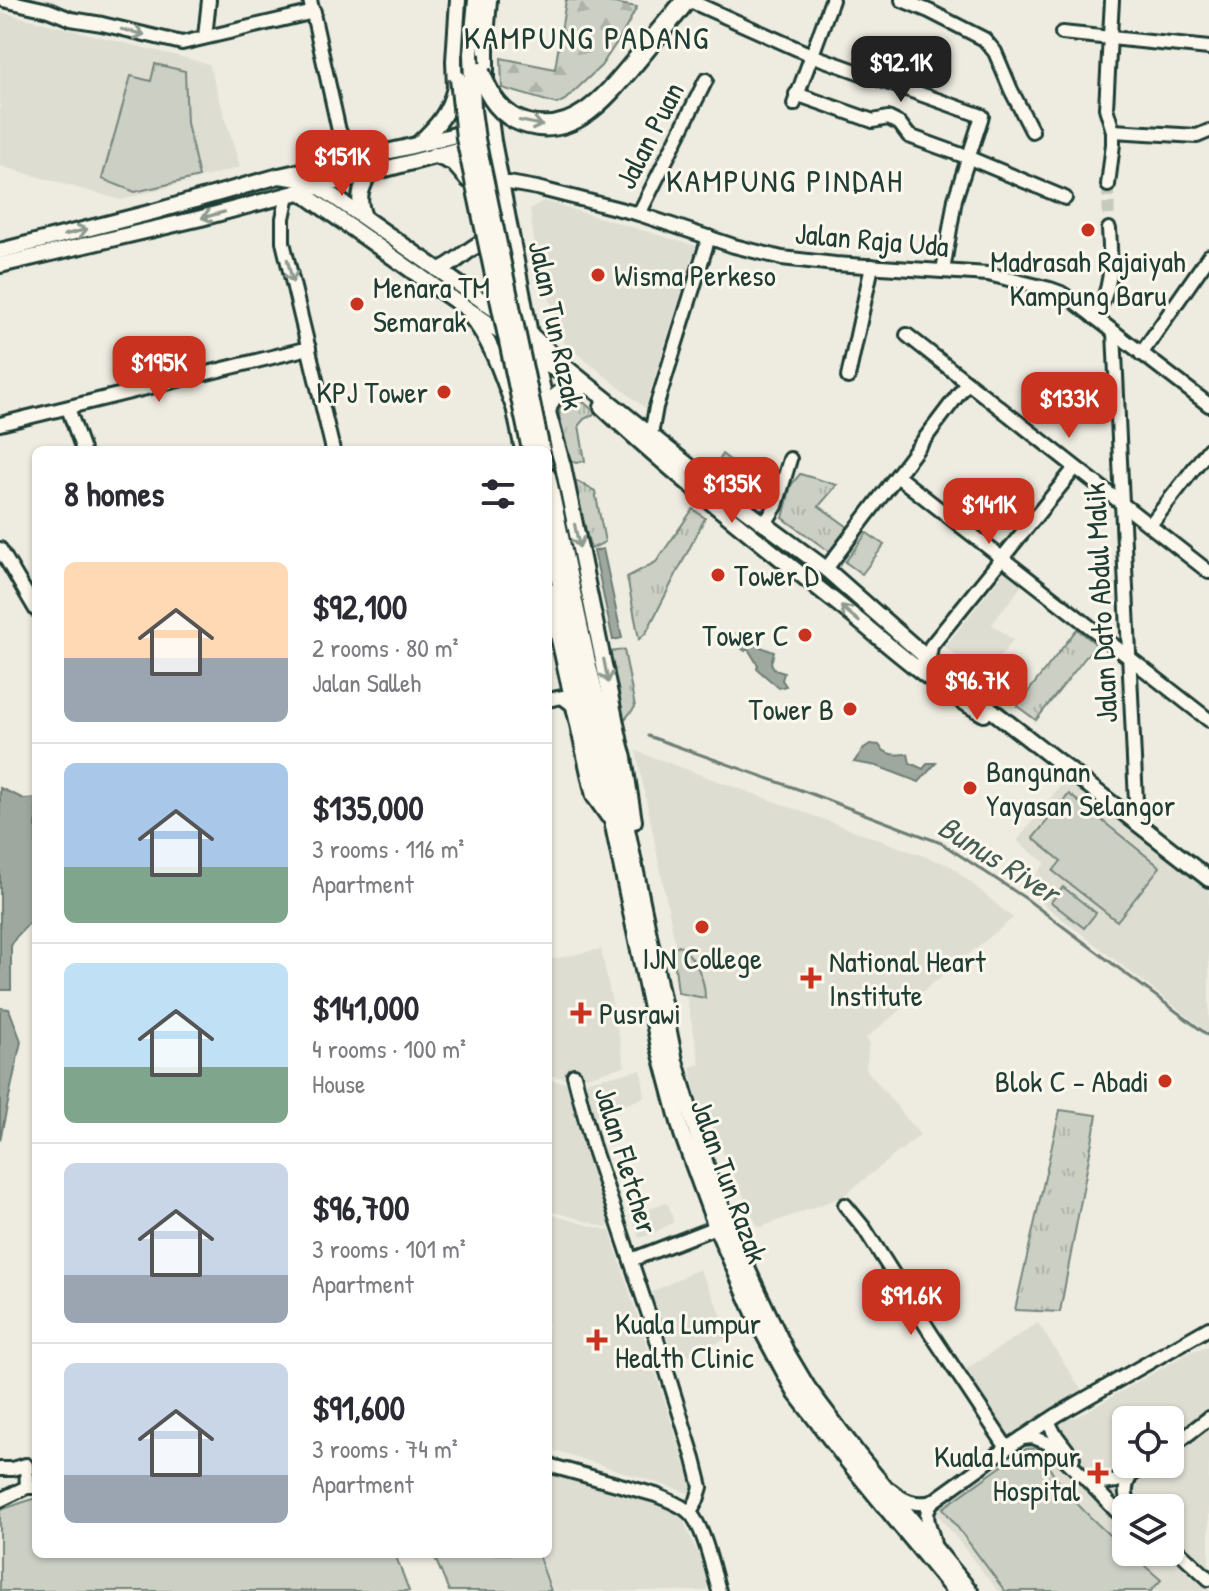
<!DOCTYPE html>
<meta charset="utf-8">
<style>
body{margin:0;font-family:"Patrick Hand",sans-serif;background:#f2f2f3;color:#2b2b33;height:100vh;display:flex;flex-direction:column;font-size:30px;white-space:nowrap}
*{box-sizing:border-box;margin:0}
p{font-size:26px;color:#7c7c81}
.icon{flex:none;width:44px;height:44px;fill:none;stroke:currentColor;stroke-width:2;stroke-linecap:round;stroke-linejoin:round}
.map{position:relative;flex:1;overflow:hidden}
.sheet{position:absolute;left:32px;top:446px;width:520px;height:1112px;display:flex;flex-direction:column;background:#fff;border-radius:12px;box-shadow:0 2px 6px #0004}
.sheet>*{flex:none}
.buttons{position:absolute;left:1112px;top:1406px;display:grid;gap:16px}
.buttons a{display:grid;place-items:center;width:72px;height:72px;border-radius:12px;background:#fff;box-shadow:0 2px 6px #0004;font-size:40px}
.price{position:absolute;translate:-50% -68px;padding:0 18px;border-radius:16px;background:#c8321e;color:#fff;font-size:26px;line-height:52px;filter:drop-shadow(0 2px 4px #0008)}
.price::after{content:'';position:absolute;left:50%;top:48px;width:24px;height:18px;margin-left:-12px;background:inherit;clip-path:polygon(0 0,100% 0,50% 100%)}
.price.active{background:#222;color:#fff}
ul{padding:0;list-style:none}
li{display:flex;align-items:center;gap:24px;height:200px;padding:0 32px}
li+li{border-top:2px solid #e1e1e2}
li span{display:grid;place-items:center;flex:none;width:224px;height:160px;border-radius:12px;color:#555}
li>.icon{margin-inline-start:auto}
span .icon{width:96px;height:96px;fill:#fffc;stroke-width:1}
li b{font-size:34px}
h2{display:flex;justify-content:space-between;align-items:center;height:96px;padding:0 32px;font-size:34px}
.map>svg:first-child{display:block}
.built{fill:#ddddd2;fill-rule:evenodd}
.grass{fill:url(#grass-tufts);stroke:#75867c;stroke-width:2}
.forest{fill:url(#forest-firs);stroke:#75867c;stroke-width:2}
.park{fill:#cbcfc4;stroke:#75867c;stroke-width:2}
.water{fill:#9fa89f;stroke:#6c7d74;stroke-width:2}
.lines{fill:none;stroke-linecap:round;stroke-linejoin:round}
.stream{stroke:#6c7d74;stroke-width:3}
.minor-tunnel{stroke:#c5c9be;stroke-width:12;stroke-dasharray:12 6;stroke-linecap:butt}
.minor-casing{stroke:#1f3d34;stroke-width:18}
.major-casing{stroke:#1f3d34;stroke-width:20}
.highway-casing{stroke:#1f3d34;stroke-width:24}
.minor{stroke:#fbf7ec;stroke-width:12}
.major{stroke:#fbf7ec;stroke-width:14}
.highway{stroke:#fbf7ec;stroke-width:18}
.major-bridge-casing{stroke:#1f3d34;stroke-width:20;stroke-linecap:butt}
.highway-bridge-casing{stroke:#1f3d34;stroke-width:24;stroke-linecap:butt}
.major-bridge{stroke:#fbf7ec;stroke-width:14}
.highway-bridge{stroke:#fbf7ec;stroke-width:18}
.oneway{stroke:#8d9a90}
.poi-dot{fill:#c8321e;stroke:#fbf7ec;stroke-width:3}
.labels{text-anchor:middle;dominant-baseline:central;stroke-width:6;stroke-linejoin:round;paint-order:stroke}
.street-label{font-size:30px;fill:#1f3d34;stroke:#fbf7ec}
.poi-label{font-size:30px;fill:#1f3d34;stroke:#fbf7ec;text-anchor:start}
.neighbourhood-label{font-size:32px;letter-spacing:2px;fill:#1f3d34;stroke:#fbf7ec}
.water-label{font-size:32px;font-style:italic;fill:#455d54;stroke:#fbf7ec}
</style>
<div class="map">
<svg width="1209" height="1591" viewBox="0 0 1209 1591">
<defs>
<pattern id="grass-tufts" width="24" height="20" patternUnits="userSpaceOnUse" patternTransform="scale(2)"><rect width="24" height="20" fill="#cbcfc4"/><path d="M3 7l-1-3M5 7V3M7 7l1-3M15 17l-1-3M17 17v-4M19 17l1-3" fill="none" stroke="#aeb3a9"/></pattern>
<pattern id="forest-firs" width="22" height="20" patternUnits="userSpaceOnUse" patternTransform="scale(2)"><rect width="22" height="20" fill="#cbcfc4"/><path d="M5 1l3.5 6h-7zM16 11l3.5 6h-7z" fill="#aeb3a9"/></pattern>
</defs>
<rect width="100%" height="100%" fill="#eeece1"/>
<filter id="ink" filterUnits="userSpaceOnUse"><feTurbulence type="fractalNoise" baseFrequency=".0125" numOctaves="2"/><feDisplacementMap in="SourceGraphic" scale="16" xChannelSelector="R" yChannelSelector="G"/><feConvolveMatrix kernelMatrix="1 2 1 2 8 2 1 2 1" color-interpolation-filters="sRGB"/></filter>
<g filter="url(#ink)">
<g class="built">
<polygon points="0,12 209,64 240,167 121,200 0,166"/>
<polygon points="543,201 696,246 645,408 564,343 536,257 530,209"/>
<polygon points="1005,570 1023,584 992,624 1013,640 984,677 945,647"/>
<polygon points="636,751 951,866 1013,918 866,1038 869,1042 866,1069 920,1135 842,1197 761,1227 758,1227 696,1095 690,1067 700,1064"/>
<polygon points="1066,778 1209,890 1209,1033 1025,890 1045,863 1017,841"/>
<polygon points="601,949 625,1066 575,1080 548,1075 548,960"/>
<polygon points="641,1070 645,1097 593,1117 584,1087 586,1081"/>
<polygon points="548,1080 572,1083 609,1228 548,1210"/>
<polygon points="663,1203 668,1204 674,1222 652,1234 639,1238 632,1218"/>
<polygon points="548,1214 610,1231 695,1495 548,1448"/>
<polygon points="699,1269 732,1336 671,1364 652,1292"/>
<polygon points="1038,1323 1082,1391 1008,1439 963,1371"/>
<path d="M1209,1346V1591H998L935,1511L974,1483L1041,1439L1059,1421L1078,1416L1192,1351ZM1126,1420H1170V1464H1126ZM1126,1508H1170V1552H1126Z"/>
<polygon points="548,1474 679,1511 710,1580 706,1591 553,1591 539,1554 548,1554"/>
</g>
<g class="grass">
<path d="M572,397L581,400L596,413L584,419L579,425L585,461L576,463L569,460C564,442 557,424 560,406Z"/>
<polygon points="722,454 771,492 768,503 762,510 755,511 719,483 714,475"/>
<polygon points="800,474 837,485 819,506 848,527 830,552 783,518 791,485"/>
<polygon points="571,478 595,491 605,542 591,549"/>
<polygon points="693,509 705,518 646,633 639,639 627,577 656,562"/>
<polygon points="867,533 884,545 862,574 845,562"/>
<polygon points="1077,629 1096,644 1036,720 1017,706"/>
<polygon points="624,650 635,707 621,724 607,652"/>
<polygon points="1060,1110 1097,1115 1060,1312 1015,1310"/>
</g>
<polygon class="forest" points="566,0 596,0 637,7 623,33 601,66 565,100 557,104 502,88 501,58 555,69"/>
<g class="park">
<polygon points="155,64 185,71 187,123 199,177 135,192 102,179 131,76 151,81"/>
<polygon points="1069,794 1160,867 1117,921 1053,871 1061,861 1033,838"/>
<polygon points="1063,887 1096,913 1084,928 1051,902"/>
<path d="M679,945C695,957 705,978 705,998L678,993L673,948Z"/>
<path d="M1038,1448C1057,1488 1093,1521 1126,1550V1552H1129L1161,1580L1151,1591H1005L943,1508L1026,1449Z"/>
<polygon points="36,1498 36,1554 395,1554 409,1591 0,1591 0,1510"/>
<polygon points="439,1554 538,1554 551,1591 449,1591 435,1558"/>
</g>
<g class="water">
<polygon points="603,549 622,638 613,640 594,551"/>
<polygon points="737,633 754,634 759,638 755,642 758,646 774,652 771,663 775,670 784,673 782,680 786,686 779,688 757,669 758,665 748,649 745,651 741,648"/>
<path d="M870,744L879,745C886,756 895,755 908,754L910,763L923,769L928,763H936L919,782L877,766L854,762L864,748Z"/>
<polygon points="0,788 24,799 36,798 36,916 16,937 11,946 11,990 0,990"/>
<polygon points="0,1008 9,1009 21,1041 0,1140"/>
</g>
<g class="lines">
<polyline class="stream" points="648,736 809,793 941,843 1025,898 1209,1036"/>
<polyline class="minor-tunnel" points="1108,185 1109,229"/>
<defs>
<g id="minor">
<polyline points="3,0 48,10 71,19 102,24 182,43 314,12"/>
<path d="M310,0L339,131C338,145 337,154 328,165"/>
<polyline points="688,0 811,55 982,116 955,199 943,271"/>
<polyline points="902,0 929,11 984,39 995,52 1011,90 1032,131"/>
<polyline points="1062,33 1209,48"/>
<polyline points="205,37 209,0"/>
<polyline points="796,94 873,121 888,118 900,124 909,136 967,157 1065,198"/>
<polyline points="794,104 832,0"/>
<polyline points="339,131 348,147 359,158"/>
<polyline points="1113,131 1197,136 1209,131"/>
<polyline points="501,183 509,183 537,188 639,214 734,246 782,258 835,264 988,274 1050,289 1061,293 1075,302 1209,405"/>
<polyline points="1108,185 1113,144 1113,131 1106,108 1112,0"/>
<polyline points="288,195 283,218 283,242 333,450"/>
<polyline points="639,214 706,80"/>
<path d="M1094,317C1114,288 1111,262 1109,229"/>
<polyline points="1114,332 1137,823"/>
<polyline points="907,335 1209,572"/>
<polyline points="1141,354 1209,256"/>
<polyline points="848,377 872,266"/>
<polyline points="68,408 83,450"/>
<polyline points="0,424 309,348"/>
<polyline points="651,435 656,407 709,237"/>
<polyline points="897,476 1209,720"/>
<polyline points="764,525 776,506 790,459"/>
<polyline points="1150,525 1209,449"/>
<polyline points="0,549 36,610"/>
<polyline points="826,569 967,383"/>
<polyline points="922,663 930,653 931,646 1075,468"/>
<polyline points="548,700 562,697 574,706"/>
<polyline points="574,1075 592,1144 654,1330 694,1459 701,1487 697,1500 690,1513"/>
<polyline points="845,1205 864,1228 932,1335 1007,1448"/>
<polyline points="631,1260 716,1227"/>
<polyline points="1048,1421 1054,1433 1073,1458"/>
<polyline points="1022,1438 1033,1437 1048,1443 1086,1479 1126,1521"/>
<polyline points="1170,1448 1209,1418"/>
<path d="M548,1465L656,1495C667,1500 681,1504 690,1513C704,1527 713,1571 719,1591"/>
<polyline points="0,1469 12,1469 26,1465 27,1487"/>
<path d="M1130,1477C1124,1487 1124,1498 1132,1508"/>
<path d="M1089,1482C1115,1485 1127,1479 1149,1464"/>
<path d="M891,1490C904,1501 915,1506 932,1502"/>
<polyline points="0,1500 27,1487 36,1487"/>
<polyline points="1170,1543 1209,1579"/>
<path d="M934,1547C934,1530 920,1518 932,1502L1007,1448L1057,1415L1209,1328"/>
</g>
<g id="major">
<polyline points="489,0 486,37 486,89 493,141 530,334 548,412 563,466 620,743 624,758 634,821"/>
<polyline points="471,54 476,0"/>
<polyline points="455,88 454,61 458,0"/>
<path d="M419,143C438,125 448,114 455,88"/>
<polyline points="434,155 453,163 468,180"/>
<polyline points="279,176 300,179 320,187 530,334 568,369 724,494 826,569 944,673 1209,879"/>
<polyline points="301,192 438,289 561,373"/>
<path d="M364,217C357,198 360,191 369,173"/>
<polyline points="0,251 153,212 279,176 404,148 475,130"/>
<polyline points="0,265 201,218 476,145"/>
<path d="M438,270C452,267 466,250 481,243"/>
<path d="M471,317C493,343 503,379 515,410"/>
<path d="M602,407C677,477 757,540 837,603C886,642 930,684 984,714"/>
<polyline points="515,411 523,450"/>
<path d="M548,412C553,391 562,390 582,388"/>
<polyline points="548,476 589,667 613,761 675,1061 710,1178 744,1262 786,1351 808,1388 860,1457 970,1591"/>
<polyline points="548,532 600,763 659,1047 682,1134 716,1227 761,1329 796,1394 845,1458 954,1591"/>
<polyline points="548,590 594,796 608,816"/>
</g>
<polyline id="highway" points="675,14 686,0"/>
</defs>
<use href="#minor" class="minor-casing"/>
<use href="#major" class="major-casing"/>
<use href="#highway" class="highway-casing"/>
<use href="#minor" class="minor"/>
<use href="#major" class="major"/>
<use href="#highway" class="highway"/>
<defs>
<g id="major-bridge">
<polyline points="471,54 473,110 477,139 542,450"/>
<polyline points="458,78 464,138 530,450"/>
</g>
<path id="highway-bridge" d="M480,72C489,96 501,117 528,124C576,137 608,94 635,62C648,46 661,30 675,14"/>
</defs>
<use href="#major-bridge" class="major-bridge-casing"/>
<use href="#highway-bridge" class="highway-bridge-casing"/>
<use href="#major-bridge" class="major-bridge"/>
<use href="#highway-bridge" class="highway-bridge"/>
</g>
<defs><path id="oneway-shaft" d="M-6 0H5M1.5-3L5.5 0L1.5 3" fill="none" stroke-width="1.6" stroke-linecap="round" stroke-linejoin="round" transform="scale(2)"/></defs>
<g class="oneway">
<use href="#oneway-shaft" transform="translate(133 32) rotate(13)"/>
<use href="#oneway-shaft" transform="translate(531 123) rotate(12)"/>
<use href="#oneway-shaft" transform="translate(213 215) rotate(165)"/>
<use href="#oneway-shaft" transform="translate(76 232) rotate(-14)"/>
<use href="#oneway-shaft" transform="translate(290 271) rotate(77)"/>
<use href="#oneway-shaft" transform="translate(577 536) rotate(78)"/>
<use href="#oneway-shaft" transform="translate(850 614) rotate(-140)"/>
<use href="#oneway-shaft" transform="translate(606 671) rotate(79)"/>
</g>
</g>
<g class="poi-dot">
<circle cx="1088" cy="230" r="8"/>
<circle cx="598" cy="275" r="8"/>
<circle cx="357" cy="304" r="8"/>
<circle cx="444" cy="392" r="8"/>
<circle cx="718" cy="575" r="8"/>
<circle cx="805" cy="635" r="8"/>
<circle cx="850" cy="709" r="8"/>
<circle cx="970" cy="788" r="8"/>
<circle cx="702" cy="927" r="8"/>
<path d="M807 966h8v8h8v8h-8v8h-8v-8h-8v-8h8z"/>
<path d="M577 1001h8v8h8v8h-8v8h-8v-8h-8v-8h8z"/>
<circle cx="1165" cy="1081" r="8"/>
<path d="M593 1328h8v8h8v8h-8v8h-8v-8h-8v-8h8z"/>
<path d="M1094 1461h8v8h8v8h-8v8h-8v-8h-8v-8h8z"/>
</g>
<g class="labels">
<g class="street-label">
<text transform="translate(649 135) rotate(-63)">Jalan Puan</text>
<text transform="translate(872 239) rotate(5)">Jalan Raja Uda</text>
<text transform="translate(557 325) rotate(78)">Jalan Tun Razak</text>
<text transform="translate(1100 603) rotate(-93)">Jalan Dato Abdul Malik</text>
<text transform="translate(627 1160) rotate(73)">Jalan Fletcher</text>
<text transform="translate(730 1181) rotate(70)">Jalan Tun Razak</text>
</g>
<g class="poi-label">
<text x="1088" y="261" text-anchor="middle">Madrasah Rajaiyah<tspan x="1088" dy="34">Kampung Baru</tspan></text>
<text x="614" y="275">Wisma Perkeso</text>
<text x="373" y="287">Menara TM<tspan x="373" dy="34">Semarak</tspan></text>
<text x="428" y="392" text-anchor="end">KPJ Tower</text>
<text x="734" y="575">Tower D</text>
<text x="789" y="635" text-anchor="end">Tower C</text>
<text x="834" y="709" text-anchor="end">Tower B</text>
<text x="986" y="771">Bangunan<tspan x="986" dy="34">Yayasan Selangor</tspan></text>
<text x="702" y="958" text-anchor="middle">IJN College</text>
<text x="829" y="961">National Heart<tspan x="829" dy="34">Institute</tspan></text>
<text x="599" y="1013">Pusrawi</text>
<text x="1149" y="1081" text-anchor="end">Blok C - Abadi</text>
<text x="615" y="1323">Kuala Lumpur<tspan x="615" dy="34">Health Clinic</tspan></text>
<text x="1080" y="1456" text-anchor="end">Kuala Lumpur<tspan x="1080" dy="34">Hospital</tspan></text>
</g>
<g class="neighbourhood-label">
<text x="587" y="37">KAMPUNG PADANG</text>
<text x="785" y="180">KAMPUNG PINDAH</text>
</g>
<g class="water-label">
<text transform="translate(999 859) rotate(32)">Bunus River</text>
</g>
</g>
</svg>
<div class="buttons">
<a><svg class="icon" aria-label="locate" viewBox="0 0 24 24"><circle cx="12" cy="12" r="6"/><path d="M12 2v4M12 18v4M2 12h4M18 12h4"/></svg></a>
<a><svg class="icon" aria-label="layers" viewBox="0 0 24 24"><path d="M12 4l9 5-9 5-9-5zM3 14l9 5 9-5"/></svg></a>
</div>
<b class="price active" style="left:901px;top:104px">$92.1K</b>
<b class="price" style="left:342px;top:198px">$151K</b>
<b class="price" style="left:159px;top:404px">$195K</b>
<b class="price" style="left:1069px;top:440px">$133K</b>
<b class="price" style="left:732px;top:525px">$135K</b>
<b class="price" style="left:989px;top:546px">$141K</b>
<b class="price" style="left:977px;top:722px">$96.7K</b>
<b class="price" style="left:911px;top:1337px">$91.6K</b>
<section class="sheet">
<h2>8 homes<svg class="icon" aria-label="filters" viewBox="0 0 24 24"><path d="M4 7h16M4 17h16"/><circle cx="9" cy="7" r="2"/><circle cx="15" cy="17" r="2"/></svg></h2>
<ul>
<li><span style="background:linear-gradient(#ffd9b3 60%,#9aa5b1 0)"><svg class="icon" aria-label="home" viewBox="0 0 24 24"><path d="M3 11l9-7 9 7M6 9v11h12V9"/></svg></span><div><b>$92,100</b><p>2 rooms · 80 m²</p><p>Jalan Salleh</p></div></li>
<li><span style="background:linear-gradient(#a9c7e8 65%,#7fa58c 0)"><svg class="icon" aria-label="home" viewBox="0 0 24 24"><path d="M3 11l9-7 9 7M6 9v11h12V9"/></svg></span><div><b>$135,000</b><p>3 rooms · 116 m²</p><p>Apartment</p></div></li>
<li><span style="background:linear-gradient(#bfe0f5 65%,#7fa58c 0)"><svg class="icon" aria-label="home" viewBox="0 0 24 24"><path d="M3 11l9-7 9 7M6 9v11h12V9"/></svg></span><div><b>$141,000</b><p>4 rooms · 100 m²</p><p>House</p></div></li>
<li><span style="background:linear-gradient(#c9d6e8 70%,#9aa5b1 0)"><svg class="icon" aria-label="home" viewBox="0 0 24 24"><path d="M3 11l9-7 9 7M6 9v11h12V9"/></svg></span><div><b>$96,700</b><p>3 rooms · 101 m²</p><p>Apartment</p></div></li>
<li><span style="background:linear-gradient(#c9d6e8 70%,#9aa5b1 0)"><svg class="icon" aria-label="home" viewBox="0 0 24 24"><path d="M3 11l9-7 9 7M6 9v11h12V9"/></svg></span><div><b>$91,600</b><p>3 rooms · 74 m²</p><p>Apartment</p></div></li>
</ul>
</section>
</div>
